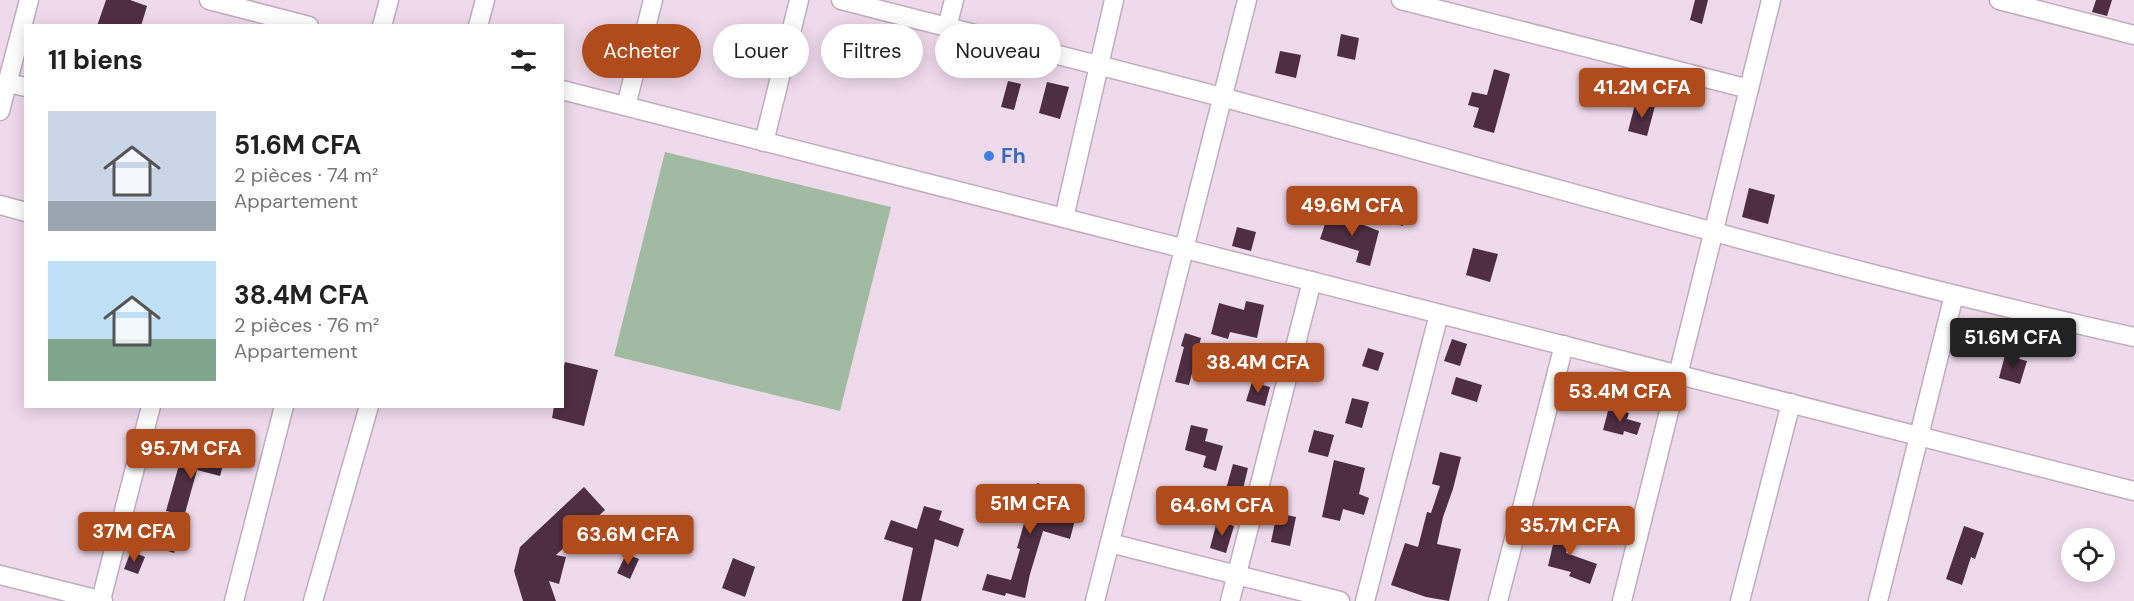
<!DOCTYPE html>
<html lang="fr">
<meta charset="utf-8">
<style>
body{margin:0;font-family:"DM Sans",sans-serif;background:#f6f6f6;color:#222;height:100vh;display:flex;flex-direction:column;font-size:22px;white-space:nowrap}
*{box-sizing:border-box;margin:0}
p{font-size:20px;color:#767676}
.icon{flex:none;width:33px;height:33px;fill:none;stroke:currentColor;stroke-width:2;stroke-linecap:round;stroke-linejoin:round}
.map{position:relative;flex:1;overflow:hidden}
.panel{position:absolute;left:24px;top:24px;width:540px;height:384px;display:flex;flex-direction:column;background:#fff;border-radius:0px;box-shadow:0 3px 15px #0003}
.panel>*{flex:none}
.top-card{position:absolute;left:582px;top:24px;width:570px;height:54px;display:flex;gap:12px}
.tools{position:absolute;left:2061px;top:528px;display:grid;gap:12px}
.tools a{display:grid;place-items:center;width:54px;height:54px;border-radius:50%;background:#fff;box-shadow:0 3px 15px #0003;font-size:30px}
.price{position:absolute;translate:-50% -51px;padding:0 14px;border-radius:6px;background:#b04c1b;color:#fff;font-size:20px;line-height:39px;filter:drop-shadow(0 2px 3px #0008)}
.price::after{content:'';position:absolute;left:50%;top:36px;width:18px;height:14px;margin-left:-9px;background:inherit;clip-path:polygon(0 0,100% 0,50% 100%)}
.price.active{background:#222;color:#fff}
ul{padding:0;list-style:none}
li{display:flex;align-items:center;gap:18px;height:150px;padding:0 24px}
li span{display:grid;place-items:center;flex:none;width:168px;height:120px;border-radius:0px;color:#555}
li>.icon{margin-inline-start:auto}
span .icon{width:72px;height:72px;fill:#fffc;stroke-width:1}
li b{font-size:26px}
h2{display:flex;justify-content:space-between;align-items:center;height:72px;padding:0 24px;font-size:26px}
.chip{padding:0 21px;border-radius:27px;background:#fff;box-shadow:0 3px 15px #0003;font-size:21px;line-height:54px}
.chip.active{background:#b04c1b;color:#fff}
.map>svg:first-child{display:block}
.green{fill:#a1bba2}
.building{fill:#4e2e43}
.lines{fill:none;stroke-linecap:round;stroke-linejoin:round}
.minor-casing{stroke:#c0acbd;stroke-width:21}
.minor{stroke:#fff;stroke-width:18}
.shop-dot{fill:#3f7fe0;stroke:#efdaec;stroke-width:2}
.labels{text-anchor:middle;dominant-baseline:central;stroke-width:6;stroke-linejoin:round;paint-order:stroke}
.shop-label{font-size:21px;font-weight:bold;fill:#366cbe;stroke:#efdaec;text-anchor:start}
</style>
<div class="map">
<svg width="2134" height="601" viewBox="0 0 2134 601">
<rect width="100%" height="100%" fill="#efdaec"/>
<polygon class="green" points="665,152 891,207 840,411 614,356"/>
<g class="building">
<polygon points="106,0 130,0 147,6 141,26 97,26"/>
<polygon points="1695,0 1708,0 1702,24 1690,20"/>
<polygon points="2096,0 2112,0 2107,16 2092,12"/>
<polygon points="1341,34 1359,38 1355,60 1337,56"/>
<polygon points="1280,51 1301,55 1296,78 1275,73"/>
<polygon points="1494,69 1510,74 1494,133 1473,127 1479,108 1468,105 1472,92 1487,95"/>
<polygon points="1008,81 1021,84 1014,110 1001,107"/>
<polygon points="1047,82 1069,87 1060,119 1039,113"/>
<polygon points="1636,101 1655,106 1647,136 1628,131"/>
<polygon points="1749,188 1775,195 1768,224 1742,217"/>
<polygon points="1390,193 1410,199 1403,226 1383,221"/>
<polygon points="1328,215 1345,221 1346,218 1379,231 1370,266 1356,262 1359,251 1320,239"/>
<polygon points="1237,227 1256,232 1251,251 1232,246"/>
<polygon points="1473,248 1498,254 1490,282 1466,275"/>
<polygon points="1246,301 1264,305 1257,338 1230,332 1228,339 1211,334 1219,303 1244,310"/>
<polygon points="1185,333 1201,338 1189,385 1175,382 1184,347 1181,346"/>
<polygon points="1452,339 1467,344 1460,366 1444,361"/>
<polygon points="1368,348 1384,353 1378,371 1362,366"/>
<polygon points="2005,355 2027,361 2020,384 1999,378"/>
<polygon points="565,362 598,370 584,426 552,418 554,406 562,406 562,374"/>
<polygon points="1456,377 1482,385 1477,402 1451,394"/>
<polygon points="1252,382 1270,387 1265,406 1246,401"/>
<polygon points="1352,398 1369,402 1362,428 1345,423"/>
<polygon points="1609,407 1629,413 1627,419 1641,423 1637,435 1624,431 1623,435 1603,430"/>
<polygon points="1191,425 1208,429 1205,441 1223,446 1216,471 1203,467 1206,456 1185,450"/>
<polygon points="1314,430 1334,435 1328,457 1308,452"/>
<polygon points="212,431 231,437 220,476 197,470 174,553 159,548 170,512 166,511 179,465 172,463 178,440 207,449"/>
<polygon points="1440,452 1461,457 1453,489 1443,517 1437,544 1461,549 1449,601 1426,597 1391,585 1405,543 1418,547 1427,512 1431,513 1440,486 1432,484"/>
<polygon points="1334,460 1365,468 1359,494 1369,498 1364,515 1343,509 1340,521 1322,517"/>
<polygon points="1233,464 1248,468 1242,493 1226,489"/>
<polygon points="1037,483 1055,488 1050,509 1076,516 1070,539 1043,531 1030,574 1025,598 1006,593 1005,596 982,590 987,574 1011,580 1020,549 1017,548 1027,513 1002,506 1008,485 1034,493"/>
<polygon points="584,487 605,510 556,555 566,557 559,584 549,581 556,601 523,601 514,571 520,547"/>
<polygon points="924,506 942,511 939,520 964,529 958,547 935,539 921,601 902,601 913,548 884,539 891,520 917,529"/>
<polygon points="1277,513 1296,517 1290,546 1271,542"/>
<polygon points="1542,514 1556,517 1551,532 1538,528"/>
<polygon points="1217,521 1234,526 1226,553 1210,548"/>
<polygon points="1558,523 1572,527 1566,553 1597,564 1590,584 1569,576 1571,572 1548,566"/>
<polygon points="1964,526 1984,533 1975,559 1971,557 1962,585 1946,579"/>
<polygon points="131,551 145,557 138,574 124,569"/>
<polygon points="626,554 639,559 630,579 617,573"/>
<polygon points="733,558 755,567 745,597 722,588"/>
</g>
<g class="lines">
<defs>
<g id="minor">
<polyline points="209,0 309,26"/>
<path d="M841,0C969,33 1097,64 1225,98C1528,179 1828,269 2134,337"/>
<polyline points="1401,0 1749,89"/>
<polyline points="1999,0 2134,35"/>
<polyline points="382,26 389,0"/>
<polyline points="478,26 485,0"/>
<polyline points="947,27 954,0"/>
<polyline points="7,83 26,87"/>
<polyline points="562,90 2134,491"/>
<polyline points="626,106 653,0"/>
<polyline points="0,111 29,0"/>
<polyline points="764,142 799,0"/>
<polyline points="0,205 26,212"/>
<polyline points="1064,218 1114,0"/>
<polyline points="1110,543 1340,601"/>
<polyline points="0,575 103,601"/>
<polyline points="101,600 151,406"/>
<polyline points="234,601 284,406"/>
<polyline points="313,601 369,406"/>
<polyline points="1095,601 1247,0"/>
<polyline points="1230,601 1312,281"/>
<polyline points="1365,601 1439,314"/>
<polyline points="1498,601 1564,345"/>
<polyline points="1622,601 1771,0"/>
<polyline points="1740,601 1791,403"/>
<polyline points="1878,601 1954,295"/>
</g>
</defs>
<use href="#minor" class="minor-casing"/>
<use href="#minor" class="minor"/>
</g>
<circle class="shop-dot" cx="989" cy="156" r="6"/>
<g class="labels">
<g class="shop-label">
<text x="1001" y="156">Fh</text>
</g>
</g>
</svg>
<div class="tools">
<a><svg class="icon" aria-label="locate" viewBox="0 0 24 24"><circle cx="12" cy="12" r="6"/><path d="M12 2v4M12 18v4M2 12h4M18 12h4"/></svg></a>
</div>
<b class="price" style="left:1642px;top:119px">41.2M CFA</b>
<b class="price" style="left:1352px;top:237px">49.6M CFA</b>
<b class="price active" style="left:2013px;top:369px">51.6M CFA</b>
<b class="price" style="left:1258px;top:394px">38.4M CFA</b>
<b class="price" style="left:1620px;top:423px">53.4M CFA</b>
<b class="price" style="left:191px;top:480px">95.7M CFA</b>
<b class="price" style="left:1030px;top:535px">51M CFA</b>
<b class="price" style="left:1222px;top:537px">64.6M CFA</b>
<b class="price" style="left:1570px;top:557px">35.7M CFA</b>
<b class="price" style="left:134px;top:563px">37M CFA</b>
<b class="price" style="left:628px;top:566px">63.6M CFA</b>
<div class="top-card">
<a class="chip active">Acheter</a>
<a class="chip">Louer</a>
<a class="chip">Filtres</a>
<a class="chip">Nouveau</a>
</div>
<section class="panel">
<h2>11 biens<svg class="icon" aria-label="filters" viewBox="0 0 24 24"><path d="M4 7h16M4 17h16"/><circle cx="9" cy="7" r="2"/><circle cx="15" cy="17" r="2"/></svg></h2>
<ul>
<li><span style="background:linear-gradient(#c9d6e8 75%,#9aa5b1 0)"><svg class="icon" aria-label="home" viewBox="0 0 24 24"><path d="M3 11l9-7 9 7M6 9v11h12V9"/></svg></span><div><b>51.6M CFA</b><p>2 pièces · 74 m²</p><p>Appartement</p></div></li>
<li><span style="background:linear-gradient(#bfe0f5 65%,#7fa58c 0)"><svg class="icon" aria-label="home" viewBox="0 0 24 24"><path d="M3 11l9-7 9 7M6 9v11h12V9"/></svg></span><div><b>38.4M CFA</b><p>2 pièces · 76 m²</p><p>Appartement</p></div></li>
</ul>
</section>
</div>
